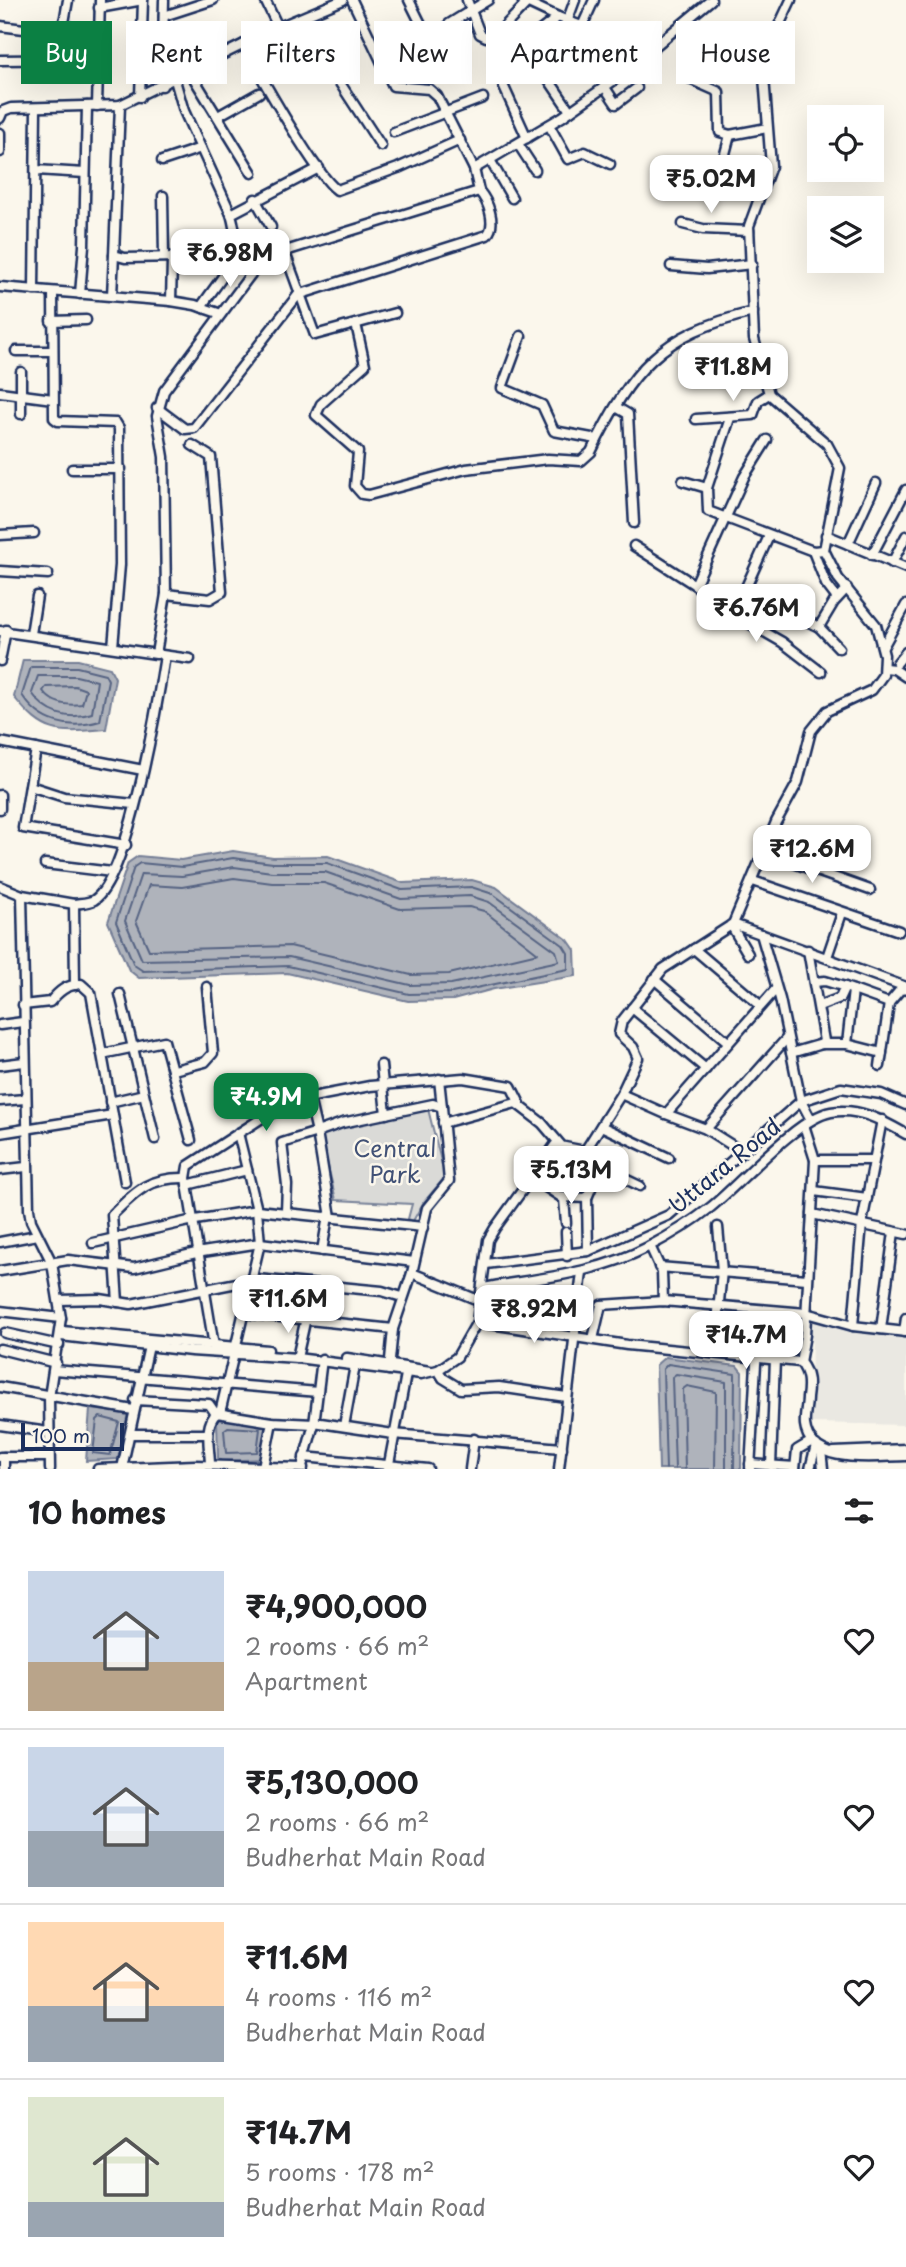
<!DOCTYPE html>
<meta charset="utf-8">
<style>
body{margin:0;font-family:"Playpen Sans",sans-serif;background:#f2f2f2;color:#202124;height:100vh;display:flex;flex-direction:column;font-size:26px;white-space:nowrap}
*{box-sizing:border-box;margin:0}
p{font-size:23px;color:#757577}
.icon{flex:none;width:38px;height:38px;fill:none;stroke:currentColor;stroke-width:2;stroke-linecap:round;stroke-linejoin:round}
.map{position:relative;height:1469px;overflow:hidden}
.drawer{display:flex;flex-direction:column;background:#fff;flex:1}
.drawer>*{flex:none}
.guide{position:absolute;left:21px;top:21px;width:864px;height:63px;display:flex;gap:14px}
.tools{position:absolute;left:807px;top:105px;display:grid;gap:14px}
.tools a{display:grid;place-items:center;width:77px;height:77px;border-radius:0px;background:#fff;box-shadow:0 7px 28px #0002;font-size:35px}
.scale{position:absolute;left:21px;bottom:18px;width:103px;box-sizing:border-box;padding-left:7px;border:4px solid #1b2f5e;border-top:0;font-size:19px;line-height:24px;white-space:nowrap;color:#1b2f5e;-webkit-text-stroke:5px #fbf7ec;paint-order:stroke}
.price{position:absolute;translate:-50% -60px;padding:0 16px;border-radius:14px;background:#fff;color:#222;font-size:23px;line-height:46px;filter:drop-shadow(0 2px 4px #0008)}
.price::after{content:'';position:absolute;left:50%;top:42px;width:21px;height:16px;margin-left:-10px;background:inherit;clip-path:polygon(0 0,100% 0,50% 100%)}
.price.selected{background:#0b8043;color:#fff}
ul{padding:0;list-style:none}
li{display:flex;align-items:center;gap:21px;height:175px;padding:0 28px}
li+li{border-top:2px solid #e0e0e0}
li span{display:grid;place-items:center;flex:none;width:196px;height:140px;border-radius:0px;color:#555}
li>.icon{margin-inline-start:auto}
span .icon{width:84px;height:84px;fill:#fffc;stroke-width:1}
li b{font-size:30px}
h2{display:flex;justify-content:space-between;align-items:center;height:84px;padding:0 28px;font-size:30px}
.tag{padding:0 24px;border-radius:0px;background:#fff;box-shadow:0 7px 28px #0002;font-size:24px;line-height:63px}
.tag.selected{background:#0b8043;color:#fff}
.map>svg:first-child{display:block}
.built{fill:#eae8e2}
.green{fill:#dadad7;stroke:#7a849a;stroke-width:2}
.water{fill:#afb3bb;stroke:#747e96;stroke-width:2}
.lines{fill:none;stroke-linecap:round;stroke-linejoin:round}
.shore{stroke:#566483;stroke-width:2}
.minor-casing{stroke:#1b2f5e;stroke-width:13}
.minor{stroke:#fbf7ec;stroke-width:8}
.labels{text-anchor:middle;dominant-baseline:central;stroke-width:5;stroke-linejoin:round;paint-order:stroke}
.park-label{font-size:23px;fill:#415176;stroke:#fbf7ec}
.street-label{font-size:23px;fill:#1b2f5e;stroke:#fbf7ec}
</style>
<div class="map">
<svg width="906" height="1469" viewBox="0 0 906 1469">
<rect width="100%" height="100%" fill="#fbf7ec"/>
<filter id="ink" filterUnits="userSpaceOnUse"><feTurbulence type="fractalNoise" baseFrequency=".0143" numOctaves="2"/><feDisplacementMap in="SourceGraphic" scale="14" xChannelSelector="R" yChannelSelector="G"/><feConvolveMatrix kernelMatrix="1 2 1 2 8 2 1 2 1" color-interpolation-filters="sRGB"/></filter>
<g filter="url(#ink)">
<polygon class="built" points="812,1321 906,1335 906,1425 811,1423"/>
<polygon class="green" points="428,1109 445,1177 423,1203 413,1221 408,1219 412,1204 336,1200 320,1132"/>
<g class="water">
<path d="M23,660H78L110,668L115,678L106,729C59,733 45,736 14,697Z"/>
<polygon points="233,851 273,857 328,856 403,883 472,880 496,887 568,940 575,950 576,976 494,989 453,1000 408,1001 287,973 139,978 129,970 108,922 128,863 138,856 181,860"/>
<polygon points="665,1357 737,1366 742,1372 741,1469 659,1469 656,1365"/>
<polygon points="90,1409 128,1413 118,1459 86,1461"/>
<polygon points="220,1419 263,1421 270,1425 263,1459 221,1461 218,1458 217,1421"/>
</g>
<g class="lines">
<g class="shore">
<path d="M31,667H77L105,674L108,680L100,721C69,730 40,723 22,695Z"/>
<path d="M38,676H76L97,681L92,713C69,721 46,714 32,693Z"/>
<path d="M75,686L86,690L82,704C67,706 52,704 43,691L46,687Z"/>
<polygon points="233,858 273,863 327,863 402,890 471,887 493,894 563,945 568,953 568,969 452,993 409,994 288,966 143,971 134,965 116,922 134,867 140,863 182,867"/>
<polygon points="234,867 272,872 325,872 401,899 470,896 489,902 556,951 559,961 451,984 410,985 289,957 142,960 125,921 141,874 182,876"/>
<polygon points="234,878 272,883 324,883 400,909 469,907 484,911 538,953 449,974 411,975 290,946 149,950 136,921 149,885 182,887"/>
<polygon points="100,1417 119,1422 110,1455 93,1453 97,1420"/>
<polygon points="228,1427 260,1429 257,1452 226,1453 224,1430"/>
<polyline points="666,1469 663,1369 668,1364 735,1374 734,1469"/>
<polyline points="675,1469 672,1377 676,1374 726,1382 726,1469"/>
<polyline points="685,1469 683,1389 687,1386 716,1392 715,1469"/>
</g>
<defs>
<g id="minor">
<polyline points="265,0 278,27"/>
<polyline points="409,0 426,34"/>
<polyline points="467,0 480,34 486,37 498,33 513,52 558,17 646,51"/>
<polyline points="522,0 558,17"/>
<polyline points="99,8 143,0"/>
<polyline points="164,16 213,0"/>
<polyline points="568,19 575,0"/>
<polyline points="299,20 381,146"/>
<polyline points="449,24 488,0"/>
<polyline points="0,26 96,38"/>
<polyline points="498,33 527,3"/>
<polyline points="62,34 68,0"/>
<polyline points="261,36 285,73"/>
<polyline points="524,43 570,111"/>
<path d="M244,44C257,71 317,177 337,190L398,168L460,140"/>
<polyline points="0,60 96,59"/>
<polyline points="542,66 579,33 594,0"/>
<polyline points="190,72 252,173"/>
<polyline points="175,80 184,111 231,214"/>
<polyline points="692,80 719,92 720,132 730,135 767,128"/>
<polyline points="503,85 527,138"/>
<polyline points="162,86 164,0"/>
<polyline points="604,86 616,104 637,88"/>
<polyline points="140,97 143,0"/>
<polyline points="120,105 114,255 125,258 235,256"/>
<polyline points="97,106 100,0"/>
<polyline points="218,116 259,93"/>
<polyline points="0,118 3,111 11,108 120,105 281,26 343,0"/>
<polyline points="549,125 568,159 585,152 610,164"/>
<polyline points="394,132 483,98"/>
<polyline points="0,133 0,152"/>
<polyline points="518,144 535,170"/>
<polyline points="490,160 512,198"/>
<polyline points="162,161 201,148"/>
<polyline points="474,169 562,117 613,81 711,0"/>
<polyline points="36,170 85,173"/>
<polyline points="718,180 730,135"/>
<polyline points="163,196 164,256"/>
<polyline points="255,199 271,227"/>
<polyline points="683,224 703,229 749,231"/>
<polyline points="284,250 315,335 395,313"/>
<polyline points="671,266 707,269 752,264"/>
<polyline points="0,287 171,301 195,305 221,314"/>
<polyline points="34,290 36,108"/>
<polyline points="53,292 54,418 58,421 116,423 119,428 120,565 113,647"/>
<polyline points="80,294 84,246 87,106"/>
<polyline points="112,295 114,255"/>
<polyline points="171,301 172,261"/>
<path d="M201,307C226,270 244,259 231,214L319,168"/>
<polyline points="51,321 86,320"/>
<path d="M356,324L365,365L321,404L316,415L358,452L355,486L362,494L369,495L466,469L548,459L581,461L591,452C632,369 660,334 753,312"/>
<polyline points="521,336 502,388 542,405 554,431 597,439"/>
<polyline points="16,351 52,351"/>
<polyline points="21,372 21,414"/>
<polyline points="0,392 53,399"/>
<polyline points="616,407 628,414 634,523"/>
<path d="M157,408L185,429L194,428L298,295L487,235C497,224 488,201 479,191"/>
<polyline points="696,419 753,415 758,401 769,394"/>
<polyline points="72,469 121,469"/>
<polyline points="683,481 707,488 708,511 813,551 824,550"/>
<polyline points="707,488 730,418"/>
<polyline points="0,535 34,533"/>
<polyline points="826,535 906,568"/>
<polyline points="848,544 876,483"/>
<polyline points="634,546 695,585 726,610 782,642 821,672"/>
<polyline points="813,551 826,584 836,597"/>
<polyline points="872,555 906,490"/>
<polyline points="892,563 906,536"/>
<polyline points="0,571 48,574"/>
<polyline points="695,585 744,477 767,440"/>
<polyline points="745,589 819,627"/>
<polyline points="166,594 210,599 222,592 211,457 192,445"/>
<polyline points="734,614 769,536"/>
<polyline points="0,631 156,654 166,594 164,457 157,416 164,391 263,258 479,191 474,169 437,96 429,89 393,86 352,0"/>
<polyline points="31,634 37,596"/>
<polyline points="883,647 906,605"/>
<polyline points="839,648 819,627 834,602 847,588"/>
<polyline points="162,655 190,659"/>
<polyline points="0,661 6,630"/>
<polyline points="897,663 906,652"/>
<polyline points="885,668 894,669 906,677"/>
<polyline points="0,742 143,770"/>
<polyline points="36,749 23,828 126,845"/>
<polyline points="30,786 64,797 134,804"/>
<polyline points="0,795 0,809"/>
<polyline points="763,852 870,890"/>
<polyline points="45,864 112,872"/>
<polyline points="753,881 899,931"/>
<polyline points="0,886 22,895 29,1209 31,1221 52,1263 61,1318 49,1397 50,1469"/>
<polyline points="22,895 74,904 75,985"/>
<path d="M74,904C80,903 89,903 94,900C129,877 158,700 165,656"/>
<polyline points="733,924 906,987"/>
<polyline points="731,925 748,954"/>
<polyline points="761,934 780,999 801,1101 811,1120"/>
<polyline points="694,949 760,1005"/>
<polyline points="827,957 842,913"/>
<polyline points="654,979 728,1042"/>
<polyline points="814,982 825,981 845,987 840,998 819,1006"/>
<polyline points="845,987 889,1003 900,990 906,989"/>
<polyline points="120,994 155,1139"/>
<path d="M23,1005L50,1002C59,991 66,985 81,984L91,993L125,1182"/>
<polyline points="632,1008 706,1069"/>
<polyline points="0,1025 23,1022"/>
<polyline points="822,1044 847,1044 882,1053"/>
<polyline points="847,1044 853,990"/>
<polyline points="791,1053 822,1044 824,1041 808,950"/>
<polyline points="102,1054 164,1041 191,1140"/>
<polyline points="0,1065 24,1062"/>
<polyline points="381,1065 386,1114"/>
<polyline points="880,1066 889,1003"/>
<polyline points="174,1070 205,1062 213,1053 207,987"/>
<polyline points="439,1079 442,1107"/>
<polyline points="621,1094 666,1114 776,989"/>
<polyline points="0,1101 25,1099"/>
<polyline points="110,1102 144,1094"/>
<polyline points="666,1114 706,1129 741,1151"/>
<polyline points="443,1123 516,1103 542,1123 560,1144"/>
<polyline points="601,1126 669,1158"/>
<polyline points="706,1129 787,1038"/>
<polyline points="0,1133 113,1115"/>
<polyline points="585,1151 600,1167 640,1186"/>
<polyline points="815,1160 873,1160"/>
<polyline points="0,1170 26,1167"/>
<polyline points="532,1178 564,1199 566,1223"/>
<polyline points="187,1185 247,1170"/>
<polyline points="814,1191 867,1198"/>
<polyline points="562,1197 587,1198"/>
<polyline points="286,1212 287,1185 282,1143 317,1132 309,1098"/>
<polyline points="812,1214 906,1234"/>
<polyline points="331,1217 317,1132 342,1123 433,1104 442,1107 449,1181 427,1208 412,1273 393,1329 389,1370"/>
<polyline points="566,1232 567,1256"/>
<polyline points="0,1242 37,1235"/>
<polyline points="93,1243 189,1221 257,1210 423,1227"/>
<polyline points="650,1246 662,1272 663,1301"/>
<polyline points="322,1251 328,1216"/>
<polyline points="588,1251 587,1198 600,1167"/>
<polyline points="486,1264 588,1251 669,1215 801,1101 841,1088 881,1094 906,1105"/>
<polyline points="659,1267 807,1279"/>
<polyline points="0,1271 68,1260 134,1268 196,1253 260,1243 414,1262"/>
<polyline points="412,1273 478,1300"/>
<path d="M483,1288C540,1278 596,1274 648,1247C669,1236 692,1222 711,1207C740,1184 797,1118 831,1112C859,1107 883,1121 906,1134"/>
<polyline points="59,1300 100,1299 131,1304 257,1279 382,1291 402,1297"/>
<path d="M118,1302L112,1215C137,1190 150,1177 186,1178"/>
<polyline points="0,1311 61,1318"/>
<polyline points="244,1313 393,1329"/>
<path d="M477,1322L627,1345L800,1362C809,1373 809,1384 807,1398C807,1406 804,1417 805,1425C810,1467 877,1456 906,1456"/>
<polyline points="853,1326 862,1223 882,1120"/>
<polyline points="881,1329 894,1232"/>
<polyline points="62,1331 268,1350"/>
<polyline points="904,1332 906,1318"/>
<polyline points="5,1333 59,1345"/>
<polyline points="61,1336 191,1351 297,1358 421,1374 438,1370 457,1357 477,1322 488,1240 495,1228 555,1145 585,1151 621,1094 638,1058 633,1047 619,1034 622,1021 663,969 733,924 776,822 798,782 811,731 827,711 872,690 883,675 884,655 876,625 838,578 824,550 840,468 827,444 769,394 754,339 749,226 771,166 764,77 774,36 791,0"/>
<polyline points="593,1339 601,1305 663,1301 806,1313 853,1326 906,1332"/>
<polyline points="0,1349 56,1363"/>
<polyline points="215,1352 186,1178 188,1166 262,1118 302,1099 370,1086 463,1078 511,1086 520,1104"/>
<polyline points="714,1353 722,1271 718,1227"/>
<polyline points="297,1358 313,1286"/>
<polyline points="347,1358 430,1371"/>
<polyline points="800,1362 805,1335 815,1160 804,1125"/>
<polyline points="54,1370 318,1392"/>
<polyline points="438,1370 443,1378 461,1389 499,1387 566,1397"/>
<polyline points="0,1387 133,1410"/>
<polyline points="135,1400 209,1404 216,1414"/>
<polyline points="220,1413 260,1243 257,1210 238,1133"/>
<polyline points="314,1422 393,1434 562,1448"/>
<polyline points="0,1425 48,1432"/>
<polyline points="344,1426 356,1360"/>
<polyline points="132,1434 208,1434"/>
<polyline points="821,1450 823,1469"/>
<polyline points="834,1452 906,1449"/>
<polyline points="0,1457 48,1457"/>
<polyline points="304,1457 428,1469"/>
<polyline points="303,1463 314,1424 322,1359"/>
<polyline points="750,1464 795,1467"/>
<path d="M210,1465C210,1449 203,1425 217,1413L272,1422L314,1424"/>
<polyline points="771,1466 775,1359"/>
<polyline points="263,1467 272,1422"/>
<polyline points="122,1468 149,1346"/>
<polyline points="4,1469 4,1457"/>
<polyline points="98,1469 195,1465 303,1468"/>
<polyline points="388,1469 407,1369"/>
<polyline points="470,1469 474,1439"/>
<polyline points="559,1469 582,1272"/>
<polyline points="750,1469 759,1311"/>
<polyline points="795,1469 797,1450 812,1441"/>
<polyline points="810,1469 816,1445"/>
</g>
</defs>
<use href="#minor" class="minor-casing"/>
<use href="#minor" class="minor"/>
</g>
</g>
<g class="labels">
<g class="park-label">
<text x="395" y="1147">Central<tspan x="395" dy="26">Park</tspan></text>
</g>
<g class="street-label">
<text transform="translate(724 1165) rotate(-39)">Uttara Road</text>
</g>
</g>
</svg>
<div class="tools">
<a><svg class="icon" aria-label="locate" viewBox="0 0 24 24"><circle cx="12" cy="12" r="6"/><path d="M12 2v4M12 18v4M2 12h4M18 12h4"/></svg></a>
<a><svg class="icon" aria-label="layers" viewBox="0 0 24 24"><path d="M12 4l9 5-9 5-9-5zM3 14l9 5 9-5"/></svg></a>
</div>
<div class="scale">100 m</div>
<b class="price" style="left:711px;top:215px">₹5.02M</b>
<b class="price" style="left:230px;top:289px">₹6.98M</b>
<b class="price" style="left:733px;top:403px">₹11.8M</b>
<b class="price" style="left:756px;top:644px">₹6.76M</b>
<b class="price" style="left:812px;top:885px">₹12.6M</b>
<b class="price selected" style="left:266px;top:1133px">₹4.9M</b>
<b class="price" style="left:571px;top:1206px">₹5.13M</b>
<b class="price" style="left:288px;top:1335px">₹11.6M</b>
<b class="price" style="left:534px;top:1345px">₹8.92M</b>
<b class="price" style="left:746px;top:1371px">₹14.7M</b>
<div class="guide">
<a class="tag selected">Buy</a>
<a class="tag">Rent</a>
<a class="tag">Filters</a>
<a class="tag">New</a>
<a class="tag">Apartment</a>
<a class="tag">House</a>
</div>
</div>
<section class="drawer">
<h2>10 homes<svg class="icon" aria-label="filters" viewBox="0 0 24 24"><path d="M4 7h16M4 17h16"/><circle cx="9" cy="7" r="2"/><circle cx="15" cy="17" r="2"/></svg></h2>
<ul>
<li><span style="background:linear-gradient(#c9d6e8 65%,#b9a48a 0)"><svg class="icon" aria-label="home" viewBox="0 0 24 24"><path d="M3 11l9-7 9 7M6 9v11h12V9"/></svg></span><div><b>₹4,900,000</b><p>2 rooms · 66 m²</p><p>Apartment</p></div><svg class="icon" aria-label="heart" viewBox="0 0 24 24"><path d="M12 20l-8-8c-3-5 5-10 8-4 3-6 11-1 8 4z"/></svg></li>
<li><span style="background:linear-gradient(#c9d6e8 60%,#9aa5b1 0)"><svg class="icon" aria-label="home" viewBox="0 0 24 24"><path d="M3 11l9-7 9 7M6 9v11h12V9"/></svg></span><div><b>₹5,130,000</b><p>2 rooms · 66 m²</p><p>Budherhat Main Road</p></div><svg class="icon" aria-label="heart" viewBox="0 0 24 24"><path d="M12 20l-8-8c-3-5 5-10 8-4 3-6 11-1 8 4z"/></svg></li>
<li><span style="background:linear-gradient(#ffd9b3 60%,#9aa5b1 0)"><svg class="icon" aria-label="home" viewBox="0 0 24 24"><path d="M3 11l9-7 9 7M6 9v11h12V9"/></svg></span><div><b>₹11.6M</b><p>4 rooms · 116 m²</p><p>Budherhat Main Road</p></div><svg class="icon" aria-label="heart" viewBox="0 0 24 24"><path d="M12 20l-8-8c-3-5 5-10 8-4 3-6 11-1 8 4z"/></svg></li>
<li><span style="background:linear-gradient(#dfe7d0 75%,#9aa5b1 0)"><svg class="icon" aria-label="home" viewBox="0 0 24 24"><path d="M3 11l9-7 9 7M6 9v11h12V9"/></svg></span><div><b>₹14.7M</b><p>5 rooms · 178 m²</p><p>Budherhat Main Road</p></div><svg class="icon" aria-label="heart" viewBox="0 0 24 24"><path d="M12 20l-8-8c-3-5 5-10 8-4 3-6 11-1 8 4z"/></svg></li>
</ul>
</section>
